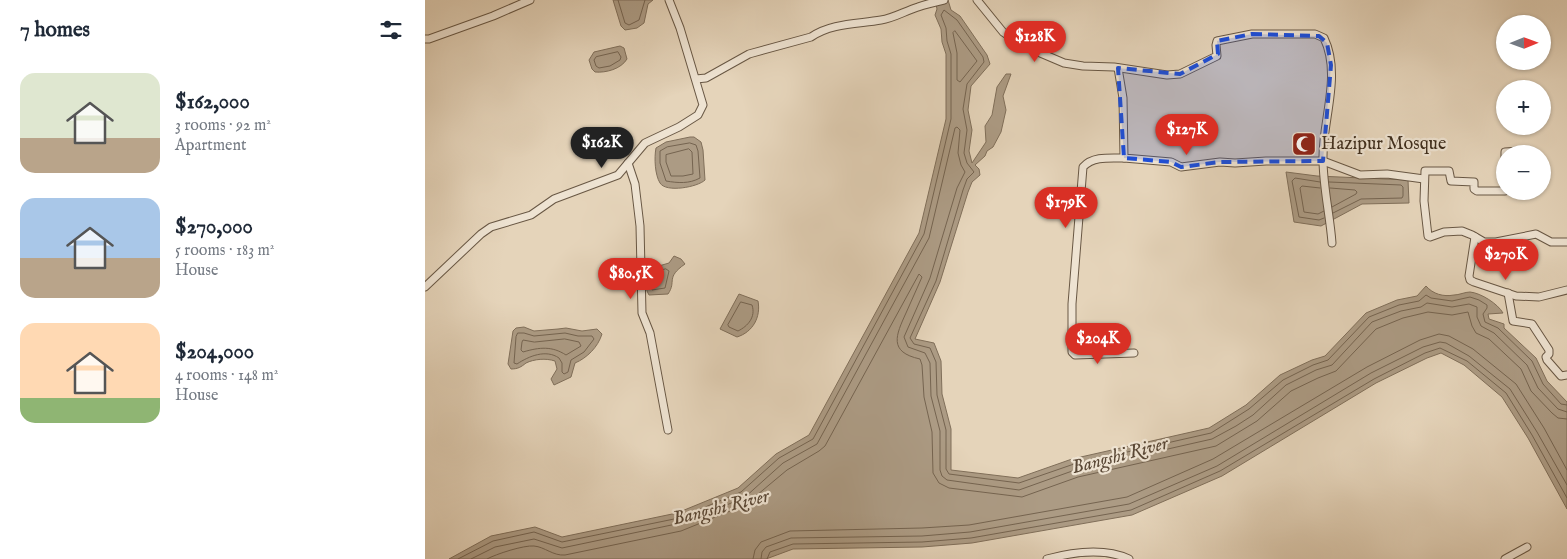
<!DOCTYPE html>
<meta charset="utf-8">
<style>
body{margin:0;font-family:"IM FELL English",serif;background:#f2f2f3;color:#1f2937;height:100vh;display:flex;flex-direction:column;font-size:19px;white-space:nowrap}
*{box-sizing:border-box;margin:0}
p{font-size:16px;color:#747a83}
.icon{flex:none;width:28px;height:28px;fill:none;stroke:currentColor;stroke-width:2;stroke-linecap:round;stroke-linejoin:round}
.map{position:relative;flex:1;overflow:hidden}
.drawer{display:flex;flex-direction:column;background:#fff;width:425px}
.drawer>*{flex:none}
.needle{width:32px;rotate:89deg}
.buttons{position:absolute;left:1071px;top:15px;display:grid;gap:10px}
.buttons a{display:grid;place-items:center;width:55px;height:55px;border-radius:50%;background:#fff;box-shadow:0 1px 4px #0004;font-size:25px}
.price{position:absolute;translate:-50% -42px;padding:0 11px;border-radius:18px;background:#d93025;color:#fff;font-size:16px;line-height:32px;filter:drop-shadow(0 1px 2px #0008)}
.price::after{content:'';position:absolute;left:50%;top:30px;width:15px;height:11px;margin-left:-8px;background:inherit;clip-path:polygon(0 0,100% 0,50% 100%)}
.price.selected{background:#222;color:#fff}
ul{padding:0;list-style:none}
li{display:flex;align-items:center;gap:15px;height:125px;padding:0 20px}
li span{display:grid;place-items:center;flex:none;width:140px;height:100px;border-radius:15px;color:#555}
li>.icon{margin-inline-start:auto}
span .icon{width:60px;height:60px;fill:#fffc;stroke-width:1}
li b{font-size:21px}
h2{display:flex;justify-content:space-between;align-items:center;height:60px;padding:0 20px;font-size:21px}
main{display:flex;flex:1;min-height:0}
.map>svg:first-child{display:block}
.water{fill:#ac9b84;stroke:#806f5a}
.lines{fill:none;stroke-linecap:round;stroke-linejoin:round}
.shore{stroke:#756450;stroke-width:1}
.minor-casing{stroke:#685744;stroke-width:9}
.minor{stroke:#eee3d2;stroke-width:7}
.marked{fill:#1d4ed8;fill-opacity:0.2;stroke:#1d4ed8;stroke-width:4;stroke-dasharray:10 6;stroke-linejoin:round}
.labels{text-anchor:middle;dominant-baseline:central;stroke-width:4.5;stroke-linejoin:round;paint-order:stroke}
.poi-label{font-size:18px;fill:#3e2d1c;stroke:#eee3d2;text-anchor:start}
.water-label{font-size:19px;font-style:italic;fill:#5a4836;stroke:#eee3d2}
</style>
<main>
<section class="drawer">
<h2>7 homes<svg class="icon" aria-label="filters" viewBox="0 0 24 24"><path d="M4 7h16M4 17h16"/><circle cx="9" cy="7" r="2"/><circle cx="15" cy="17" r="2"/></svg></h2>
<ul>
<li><span style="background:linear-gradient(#dfe7d0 65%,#b9a48a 0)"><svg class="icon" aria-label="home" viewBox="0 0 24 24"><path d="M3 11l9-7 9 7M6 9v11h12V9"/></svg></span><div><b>$162,000</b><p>3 rooms · 92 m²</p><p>Apartment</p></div></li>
<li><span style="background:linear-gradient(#a9c7e8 60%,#b9a48a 0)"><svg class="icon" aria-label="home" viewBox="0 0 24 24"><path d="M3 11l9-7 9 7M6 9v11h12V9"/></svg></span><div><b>$270,000</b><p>5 rooms · 183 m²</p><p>House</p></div></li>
<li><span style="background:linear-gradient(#ffd9b3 75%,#8fb573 0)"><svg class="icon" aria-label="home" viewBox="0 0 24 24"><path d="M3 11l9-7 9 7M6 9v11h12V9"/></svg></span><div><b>$204,000</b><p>4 rooms · 148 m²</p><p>House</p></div></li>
</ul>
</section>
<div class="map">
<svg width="1142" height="559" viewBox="0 0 1142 559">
<rect width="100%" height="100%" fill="#e5d4ba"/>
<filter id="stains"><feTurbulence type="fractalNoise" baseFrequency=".004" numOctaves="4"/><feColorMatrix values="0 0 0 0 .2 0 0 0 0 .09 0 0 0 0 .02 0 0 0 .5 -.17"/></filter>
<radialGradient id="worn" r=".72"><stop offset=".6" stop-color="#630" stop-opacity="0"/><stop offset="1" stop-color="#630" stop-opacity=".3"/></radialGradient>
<g class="water">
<polygon points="188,0 228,0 223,4 219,23 212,28 200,30 196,26"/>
<path d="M510,0H523L526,10L535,16L562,55L565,64L546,86L543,110L547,130L544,151L547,163L561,142L560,126L567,115L572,87L581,74H586L578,96L581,110L576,132L568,147L562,151L560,156L550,165L554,169L555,175L547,182L543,192L515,282L490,339L509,343L516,361L517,394L526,429V470L593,478L647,459L784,428L821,405L855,375L887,360L900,356L941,313L972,300L992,296L1001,286C1008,294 1018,297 1029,295C1034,295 1040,292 1045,292C1056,293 1073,304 1078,313L1063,314L1064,319L1079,324V328L1111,358L1122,381L1142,402V509L1103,438L1077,397L1039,365L1016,353L1002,358L951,383L797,476L707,515L547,543L497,547L368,549L341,559H24L66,536L110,527L137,537L252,513L313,488L351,454L384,435L494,233L521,119V54L517,42L516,29L510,15L512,9Z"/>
<path d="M195,46L199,48L202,59C196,69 181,73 170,72L167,69L164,60L169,52Z"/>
<path d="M265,137H269L276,142L278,150L280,180C273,187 241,193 235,183C230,175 229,158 231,148L241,142Z"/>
<polygon points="861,172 892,176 983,180 984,203 937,204 896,226 869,222"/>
<path d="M249,256L256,259L260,264C240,278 252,281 243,294L224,295L222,291L220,274L227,268L244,263Z"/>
<path d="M314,294L333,301C336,317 328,332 312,337L295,329Z"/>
<path d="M99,327L109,331L133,329L141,328L157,331L172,329L177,334C173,347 162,358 150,363L146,377L129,385L126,379L132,369L130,361C121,358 109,359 101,363C96,367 93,369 86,369L83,364L88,331L91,328Z"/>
</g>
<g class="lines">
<g class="shore">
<polyline points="193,0 200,23 204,25 214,20 220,0"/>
<polygon points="530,31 552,61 535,82 532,80 532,53 528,33"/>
<polygon points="193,52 196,57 195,60 185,66 174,68 171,66 169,60 171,57"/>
<path d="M265,143L271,145L273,151L275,178C264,184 253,183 241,181L235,163V151L242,147Z"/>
<polygon points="264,149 267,152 268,174 258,176 246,176 241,162 241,155"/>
<polyline points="895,182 870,178 867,181 874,217 894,220 899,218"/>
<polyline points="904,182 976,185 978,187 978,196 977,198 936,199 908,213"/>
<polyline points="895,188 877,186 875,188 879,212 893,214 899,211"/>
<polyline points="905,188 930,190 932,192 931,194 907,207"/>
<polygon points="241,269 244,271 240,288 227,290 226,276 230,272"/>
<path d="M316,302L327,305C331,317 323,326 313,331L304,327L303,325Z"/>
<path d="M93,333H99L109,336L140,333L153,336H167L169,339L159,352L146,360L143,372L139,374L137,372V363L134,358C121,349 104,356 92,364L89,363L91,337Z"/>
<path d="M140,339L154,342L156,346L141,355C127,346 115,347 98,352L96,350L97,342L98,340L109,342Z"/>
<polyline points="33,559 68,541 109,532 137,542 254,518 316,492 354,458 388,439 499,234 526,119 526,54 522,41 521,28 516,15 519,10 532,20 558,57 559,62 542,84 538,109 542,130 539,153 542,163 549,172 542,179 538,190 511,281 485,338 489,344 505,348 511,362 512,395 521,430 521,469 524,474 594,483 649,464 786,433 824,409 858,380 888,365 903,360 944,317 974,305 994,301 1001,295 1006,298 1027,301 1045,297 1054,300 1062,305 1062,308 1058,314 1060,322 1073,328 1107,361 1118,384 1136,404 1142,405"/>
<polyline points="46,559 70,547 109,539 137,548 256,523 319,498 358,463 392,444 504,238 530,128 532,127 535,130 533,153 536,165 540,172 532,188 505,278 479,337 483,347 500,353 505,363 506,396 515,431 515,470 517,476 522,480 594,490 650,470 787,439 811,426 828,415 861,385 891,370 907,365 947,322 976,311 996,307 1002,303 1027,307 1044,304 1052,307 1052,317 1056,326 1069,333 1102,365 1113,388 1133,409 1142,412"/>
<path d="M62,559C71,554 99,545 109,546C120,547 128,556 140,555L256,531L320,505L362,470L394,451L400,446L494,274L497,277C492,289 486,301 481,313C471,335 463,352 495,359L497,365L499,397L507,432L508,473L514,483L524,488L597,497L653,477L791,446L832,421L866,391L893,378L911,371L951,329L978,318L1003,312L1027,315L1043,312L1047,326L1051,333L1064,339L1096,369L1106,391L1127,413L1133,418L1142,419"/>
<polyline points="328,559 330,550 336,542 365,531 497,528 544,525 702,497 788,459 942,367 995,340 1014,334 1024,336 1048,349 1091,384 1119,428 1142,470"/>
<polyline points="336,559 337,552 341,547 366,538 497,536 545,532 704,504 792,466 946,373 998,347 1015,342 1021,343 1044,356 1085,389 1112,432 1142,485"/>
<polyline points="342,559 345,552 368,544 497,542 546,538 706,510 795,471 949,379 1000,353 1015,348 1042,361 1081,393 1107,435 1142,498"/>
</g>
<defs>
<g id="minor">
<path d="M552,0L578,32L599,46L639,63L658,66L689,67L742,75L755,74L792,56L791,45L792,41L827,34H890L899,38C917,75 897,121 898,159C898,187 905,215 907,243"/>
<polyline points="0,39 4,39 68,16 105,0"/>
<polyline points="693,68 698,98 699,158 746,162 756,167 795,162 810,163 841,161 898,161 935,175 962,174 999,179"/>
<path d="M271,79L281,78L324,54L386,37C406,23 433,24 456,20C469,18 480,11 493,7C501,4 510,2 519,0"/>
<path d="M699,158C685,158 668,156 658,167L647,304V352L650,355L709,353"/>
<polyline points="203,163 210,184 215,226 217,313 225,333 243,430"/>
<polyline points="1080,168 1080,152 1095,151"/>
<polyline points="1080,191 1052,191 1049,189 1049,182 1026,181 1024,171 1000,171 999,201 1003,236 1005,237 1019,232 1037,231 1047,235 1059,242 1071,242 1111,234 1126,242 1142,242"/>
<polyline points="1050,237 1044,276 1045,280 1049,282 1091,296 1114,297 1142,290"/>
<polyline points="0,287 56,234 66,227 106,215 129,199 193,175 220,143 254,127 273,115 278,105 255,28 244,0"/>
<polyline points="1083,293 1088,321 1107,324 1124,350 1124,354 1121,357 1122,360 1136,376 1142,375"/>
<path d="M622,559C648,552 680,548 704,559"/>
<polyline points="1080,559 1102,547"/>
</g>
</defs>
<use href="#minor" class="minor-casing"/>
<use href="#minor" class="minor"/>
</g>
<path class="marked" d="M827,34L894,36L902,43L906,65L898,161L795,162L756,167L746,162L699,158L693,68L755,74L793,54L792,41Z"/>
<defs>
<symbol id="mosque-square" viewBox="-11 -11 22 22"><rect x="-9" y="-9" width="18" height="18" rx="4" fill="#8f2418" stroke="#eee3d2"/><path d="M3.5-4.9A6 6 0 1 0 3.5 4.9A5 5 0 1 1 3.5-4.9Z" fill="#fff"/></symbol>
</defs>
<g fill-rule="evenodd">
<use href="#mosque-square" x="865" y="130" width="28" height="28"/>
</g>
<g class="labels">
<g class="poi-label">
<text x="896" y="144">Hazipur Mosque</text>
</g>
<g class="water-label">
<text transform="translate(695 456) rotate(-15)">Bangshi River</text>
<text transform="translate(296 508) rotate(-14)">Bangshi River</text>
</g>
</g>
<rect width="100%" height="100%" filter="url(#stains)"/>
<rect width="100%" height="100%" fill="url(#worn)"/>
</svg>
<div class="buttons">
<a><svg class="needle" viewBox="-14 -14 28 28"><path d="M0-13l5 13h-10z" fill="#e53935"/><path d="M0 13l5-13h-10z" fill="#747a83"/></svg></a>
<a>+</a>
<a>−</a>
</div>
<b class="price" style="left:610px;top:63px">$128K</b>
<b class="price" style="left:762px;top:156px">$127K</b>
<b class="price selected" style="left:177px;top:169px">$162K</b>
<b class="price" style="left:641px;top:229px">$179K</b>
<b class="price" style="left:1081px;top:281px">$270K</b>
<b class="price" style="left:206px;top:300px">$80.5K</b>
<b class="price" style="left:673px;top:365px">$204K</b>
</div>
</main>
